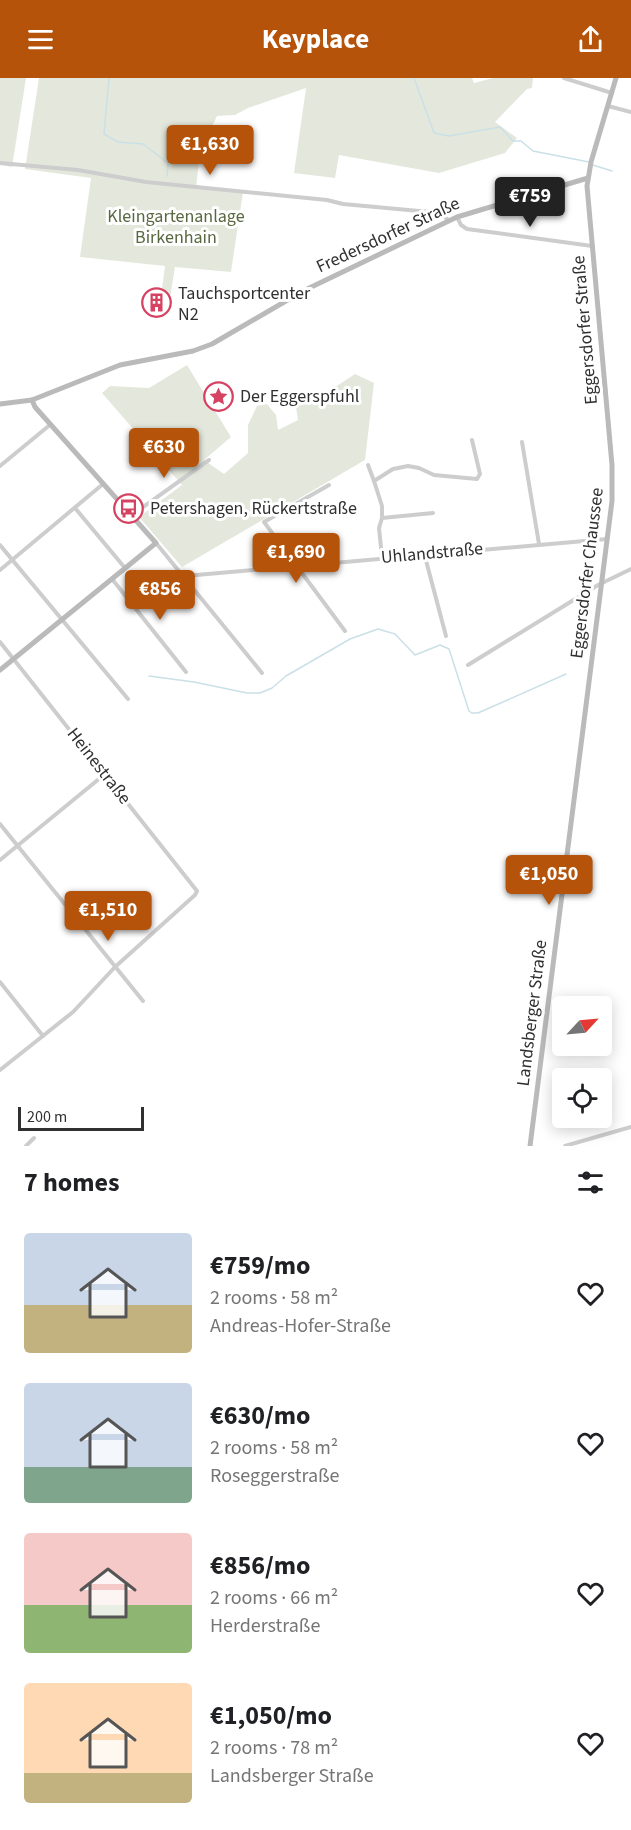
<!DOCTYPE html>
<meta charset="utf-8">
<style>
body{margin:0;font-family:"Source Sans 3",sans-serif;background:#f6f6f6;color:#202124;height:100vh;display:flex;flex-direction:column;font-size:22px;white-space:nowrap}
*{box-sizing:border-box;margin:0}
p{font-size:20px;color:#757577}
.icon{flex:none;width:33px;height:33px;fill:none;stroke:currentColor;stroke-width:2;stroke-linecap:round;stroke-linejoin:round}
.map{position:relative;height:1068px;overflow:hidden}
.details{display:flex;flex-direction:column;background:#fff;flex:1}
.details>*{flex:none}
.needle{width:39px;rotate:64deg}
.controls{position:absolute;left:552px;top:918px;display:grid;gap:12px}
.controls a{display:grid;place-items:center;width:60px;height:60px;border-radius:6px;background:#fff;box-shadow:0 3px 15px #0003;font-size:30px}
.scale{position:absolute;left:18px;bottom:15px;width:126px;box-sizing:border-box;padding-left:6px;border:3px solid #303030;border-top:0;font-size:16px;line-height:21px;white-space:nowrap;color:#303030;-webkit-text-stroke:4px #fff;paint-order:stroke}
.price{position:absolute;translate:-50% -51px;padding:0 14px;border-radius:6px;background:#b45309;color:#fff;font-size:20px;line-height:39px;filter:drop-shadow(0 2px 3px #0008)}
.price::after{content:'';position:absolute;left:50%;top:36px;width:18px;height:14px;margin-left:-9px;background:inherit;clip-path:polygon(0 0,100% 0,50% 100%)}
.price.current{background:#222;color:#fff}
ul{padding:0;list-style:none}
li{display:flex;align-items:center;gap:18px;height:150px;padding:0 24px}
li span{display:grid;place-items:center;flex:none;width:168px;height:120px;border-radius:6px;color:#555}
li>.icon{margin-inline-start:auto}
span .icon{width:72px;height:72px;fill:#fffc;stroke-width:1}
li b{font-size:26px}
h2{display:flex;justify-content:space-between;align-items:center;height:72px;padding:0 24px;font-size:26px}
header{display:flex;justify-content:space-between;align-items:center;height:78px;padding:0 24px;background:#b45309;color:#fff;font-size:27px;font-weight:700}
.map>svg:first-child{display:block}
.green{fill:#e4e8dc}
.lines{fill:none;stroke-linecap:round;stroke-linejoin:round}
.stream{stroke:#cae0e7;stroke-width:1.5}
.street{stroke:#cdcdcd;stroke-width:4}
.secondary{stroke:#bababa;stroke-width:5}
.labels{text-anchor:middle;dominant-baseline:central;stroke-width:6;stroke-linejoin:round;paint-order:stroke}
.park-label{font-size:18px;fill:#586841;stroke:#fff}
.street-label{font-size:18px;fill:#303030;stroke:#fff}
.poi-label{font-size:18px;fill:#303030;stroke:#fff;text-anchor:start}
</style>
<header><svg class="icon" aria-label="menu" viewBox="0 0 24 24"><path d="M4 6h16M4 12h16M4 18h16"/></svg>Keyplace<svg class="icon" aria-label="share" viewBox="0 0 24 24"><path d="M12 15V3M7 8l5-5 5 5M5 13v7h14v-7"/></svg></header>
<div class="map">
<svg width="631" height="1068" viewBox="0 0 631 1068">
<rect width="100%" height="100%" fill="#fff"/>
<g class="green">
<polygon points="0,0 26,0 12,89 0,87"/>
<polygon points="39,0 472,0 474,5 493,0 533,0 532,10 527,11 495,44 517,60 505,75 439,95 339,77 335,100 294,95 306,10 248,30 235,37 217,38 200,74 196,110 243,114 231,194 175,189 170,220 161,218 165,188 80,179 91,100 25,91"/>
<polygon points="187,287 231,359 204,382 224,396 248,375 248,347 257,328 267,326 276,337 278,352 298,342 296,329 323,317 355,296 374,305 365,382 182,489 139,439 182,407 102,315 110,308 149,310"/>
</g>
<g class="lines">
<g class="stream">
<polyline points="109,0 104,56 118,64 143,66 168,85 167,98"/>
<polyline points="414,0 434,55 449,58 500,49 513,63 521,63 533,73 589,84"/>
<polyline points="593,87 612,93"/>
<polyline points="149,598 194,604 247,615 260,615 272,610 286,598 350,561 378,551 395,556 415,577 440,567 449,571 469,633 472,635 478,635 566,596"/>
</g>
<g class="street">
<polyline points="564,0 612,15"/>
<polyline points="608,28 631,34"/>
<polyline points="0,85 78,92 146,104 327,122 343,126 441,135 449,143"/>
<polyline points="457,139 461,147 467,151 592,168"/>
<polyline points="522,364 539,466"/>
<polyline points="368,387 374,403"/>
<polyline points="0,388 51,346"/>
<polyline points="329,407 264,444 345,553"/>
<polyline points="75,430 125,490"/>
<polyline points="132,437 209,382"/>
<polyline points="382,440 433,435"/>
<polyline points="156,465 262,595"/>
<polyline points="0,467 128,621"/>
<polyline points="424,475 446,558"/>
<polyline points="382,479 379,450 382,440 382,428 374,403 393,391 408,388 419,390 434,397 477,401 480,396 472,362"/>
<polyline points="0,492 103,406"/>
<polyline points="185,498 607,461"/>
<polyline points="112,501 186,594"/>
<polyline points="0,564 197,813 195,817 115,889 73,934 0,992"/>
<polyline points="468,587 598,507 631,491"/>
<polyline points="0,746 143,923"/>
<polyline points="0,782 105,696"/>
<polyline points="0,904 43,958"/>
<polyline points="26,1068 34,1060"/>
<polyline points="565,1068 631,1049"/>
</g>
<g class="secondary">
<polyline points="0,326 32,322 120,287 193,273 212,266 303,213 457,139 588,100"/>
<polyline points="0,592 156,465 35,329 32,322"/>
<polyline points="530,1068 612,423 612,387 587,108 591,84 616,0"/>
</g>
</g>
<defs>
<symbol id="building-ring" viewBox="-11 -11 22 22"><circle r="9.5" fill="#fff" stroke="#d64262" stroke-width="1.5"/><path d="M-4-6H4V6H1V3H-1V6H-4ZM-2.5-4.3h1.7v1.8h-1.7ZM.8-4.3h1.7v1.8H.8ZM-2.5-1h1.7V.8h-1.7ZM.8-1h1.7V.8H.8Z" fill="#d64262"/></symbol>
<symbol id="sight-ring" viewBox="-11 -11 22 22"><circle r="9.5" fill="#fff" stroke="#d64262" stroke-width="1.5"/><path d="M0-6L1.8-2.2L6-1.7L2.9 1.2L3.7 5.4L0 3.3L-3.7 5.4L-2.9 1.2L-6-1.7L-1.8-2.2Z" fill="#d64262"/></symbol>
<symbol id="bus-ring" viewBox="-11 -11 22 22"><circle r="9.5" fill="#fff" stroke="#d64262" stroke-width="1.5"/><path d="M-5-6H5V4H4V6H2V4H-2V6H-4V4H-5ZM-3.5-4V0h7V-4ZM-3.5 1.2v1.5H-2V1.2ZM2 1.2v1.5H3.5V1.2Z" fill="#d64262"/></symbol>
</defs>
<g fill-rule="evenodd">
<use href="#building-ring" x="140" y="208" width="33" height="33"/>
<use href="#sight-ring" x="202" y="302" width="33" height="33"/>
<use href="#bus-ring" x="112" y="414" width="33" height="33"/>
</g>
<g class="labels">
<g class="park-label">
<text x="176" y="138">Kleingartenanlage<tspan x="176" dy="21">Birkenhain</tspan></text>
</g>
<g class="street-label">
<text transform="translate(388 157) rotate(-25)">Fredersdorfer Straße</text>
<text transform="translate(585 252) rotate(-95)">Eggersdorfer Straße</text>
<text transform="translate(432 475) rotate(-5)">Uhlandstraße</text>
<text transform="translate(587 495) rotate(-83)">Eggersdorfer Chaussee</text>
<text transform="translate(99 688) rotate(52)">Heinestraße</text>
<text transform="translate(532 935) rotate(-83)">Landsberger Straße</text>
</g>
<g class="poi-label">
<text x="178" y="215">Tauchsportcenter<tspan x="178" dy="21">N2</tspan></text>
<text x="240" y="318">Der Eggerspfuhl</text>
<text x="150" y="430">Petershagen, Rückertstraße</text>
</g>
</g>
</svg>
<div class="controls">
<a><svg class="needle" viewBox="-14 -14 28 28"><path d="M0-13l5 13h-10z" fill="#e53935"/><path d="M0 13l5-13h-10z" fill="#757577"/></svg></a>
<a><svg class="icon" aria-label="locate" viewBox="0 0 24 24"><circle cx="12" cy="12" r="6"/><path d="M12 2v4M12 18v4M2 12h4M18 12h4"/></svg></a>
</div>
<div class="scale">200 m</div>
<b class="price" style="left:210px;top:98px">€1,630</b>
<b class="price current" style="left:530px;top:150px">€759</b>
<b class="price" style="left:164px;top:401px">€630</b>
<b class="price" style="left:296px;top:506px">€1,690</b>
<b class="price" style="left:160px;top:543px">€856</b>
<b class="price" style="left:549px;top:828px">€1,050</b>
<b class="price" style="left:108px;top:864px">€1,510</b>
</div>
<section class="details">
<h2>7 homes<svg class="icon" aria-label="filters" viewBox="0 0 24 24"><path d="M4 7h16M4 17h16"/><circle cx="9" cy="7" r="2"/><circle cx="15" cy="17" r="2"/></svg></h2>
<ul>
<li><span style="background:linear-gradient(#c9d6e8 60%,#c2b280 0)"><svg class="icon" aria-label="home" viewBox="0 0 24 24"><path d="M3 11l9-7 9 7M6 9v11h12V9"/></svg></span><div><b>€759/mo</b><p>2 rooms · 58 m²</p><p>Andreas-Hofer-Straße</p></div><svg class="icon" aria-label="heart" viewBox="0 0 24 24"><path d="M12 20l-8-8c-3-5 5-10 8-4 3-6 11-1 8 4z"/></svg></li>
<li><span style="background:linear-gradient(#c9d6e8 70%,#7fa58c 0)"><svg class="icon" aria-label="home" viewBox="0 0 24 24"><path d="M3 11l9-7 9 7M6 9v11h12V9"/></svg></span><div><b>€630/mo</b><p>2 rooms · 58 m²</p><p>Roseggerstraße</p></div><svg class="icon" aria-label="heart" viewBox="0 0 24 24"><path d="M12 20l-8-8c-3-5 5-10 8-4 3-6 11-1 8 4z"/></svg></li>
<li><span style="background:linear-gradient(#f6c9c9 60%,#8fb573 0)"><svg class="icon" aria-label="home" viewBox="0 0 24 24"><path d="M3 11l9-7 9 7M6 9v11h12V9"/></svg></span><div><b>€856/mo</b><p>2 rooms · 66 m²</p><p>Herderstraße</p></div><svg class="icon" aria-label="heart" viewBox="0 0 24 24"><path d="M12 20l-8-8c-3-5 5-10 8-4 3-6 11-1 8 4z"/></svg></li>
<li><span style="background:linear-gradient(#ffd9b3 75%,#c2b280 0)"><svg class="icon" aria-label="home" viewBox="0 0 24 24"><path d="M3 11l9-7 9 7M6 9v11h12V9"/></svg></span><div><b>€1,050/mo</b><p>2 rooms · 78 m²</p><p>Landsberger Straße</p></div><svg class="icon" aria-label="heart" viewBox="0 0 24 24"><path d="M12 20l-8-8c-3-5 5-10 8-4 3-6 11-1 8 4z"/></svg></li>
</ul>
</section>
